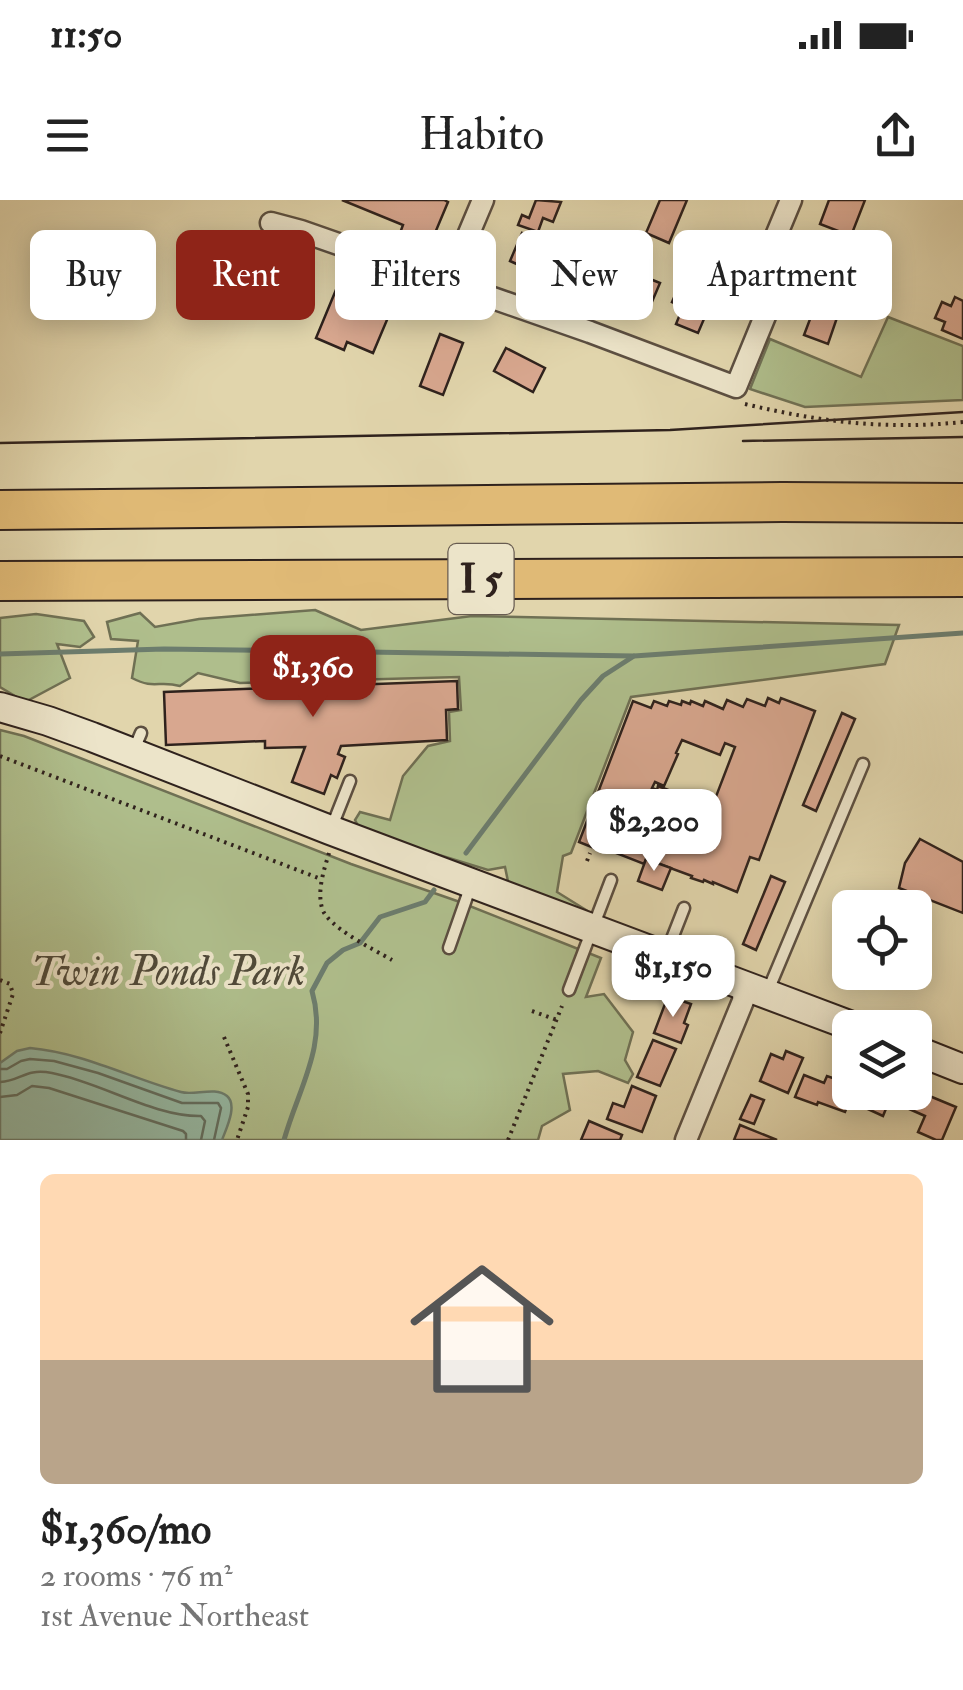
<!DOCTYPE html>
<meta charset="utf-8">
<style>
body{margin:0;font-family:"IM FELL Double Pica",serif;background:#f2f2f2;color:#222;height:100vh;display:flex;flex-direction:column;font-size:38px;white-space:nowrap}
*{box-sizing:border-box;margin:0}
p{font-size:32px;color:#767676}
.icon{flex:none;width:55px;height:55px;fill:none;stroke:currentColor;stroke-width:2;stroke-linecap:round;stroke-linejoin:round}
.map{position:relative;height:940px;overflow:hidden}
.panel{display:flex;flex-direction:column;background:#fff;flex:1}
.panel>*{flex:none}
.hud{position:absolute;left:30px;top:30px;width:905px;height:90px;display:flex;gap:20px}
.fabs{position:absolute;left:832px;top:690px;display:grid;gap:20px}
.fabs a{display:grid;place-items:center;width:100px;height:100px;border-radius:15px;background:#fff;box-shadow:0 5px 25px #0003;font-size:50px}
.price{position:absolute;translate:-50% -85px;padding:0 22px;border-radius:20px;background:#fff;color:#222;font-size:32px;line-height:65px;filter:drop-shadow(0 2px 5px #0008)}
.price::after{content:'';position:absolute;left:50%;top:60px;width:30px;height:22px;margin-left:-15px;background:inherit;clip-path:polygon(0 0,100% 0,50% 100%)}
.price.current{background:#8f2418;color:#fff}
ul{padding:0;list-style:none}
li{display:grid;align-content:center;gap:20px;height:530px;padding:0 40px}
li+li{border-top:2px solid #e0e0e0}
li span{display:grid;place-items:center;height:310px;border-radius:15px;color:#555}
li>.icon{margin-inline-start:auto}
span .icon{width:180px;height:180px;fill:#fffc;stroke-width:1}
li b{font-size:42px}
.tag{padding:0 35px;border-radius:15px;background:#fff;box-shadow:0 5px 25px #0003;font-size:35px;line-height:90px}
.tag.current{background:#8f2418;color:#fff}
.status{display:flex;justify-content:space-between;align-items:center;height:70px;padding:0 50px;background:#fff;direction:ltr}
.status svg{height:28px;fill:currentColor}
header{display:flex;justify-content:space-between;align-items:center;height:130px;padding:0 40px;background:#fff;font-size:45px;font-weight:600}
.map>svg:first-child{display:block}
.green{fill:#afbe8c;stroke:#6f7054;stroke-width:2.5}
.water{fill:#95b9a4;stroke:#6c7d6e;stroke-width:2.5}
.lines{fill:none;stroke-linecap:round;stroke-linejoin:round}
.shore{stroke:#626e60;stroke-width:2.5}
.stream{stroke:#6c7d6e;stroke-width:5}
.building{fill:#d8a78f;stroke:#2f221d;stroke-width:2.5;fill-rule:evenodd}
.lane-casing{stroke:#5c4f41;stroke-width:15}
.street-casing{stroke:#5c4f41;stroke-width:25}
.secondary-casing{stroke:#2f221d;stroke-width:32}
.highway-casing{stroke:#2f221d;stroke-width:42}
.path{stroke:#2f221d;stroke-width:4;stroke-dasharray:2.5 5;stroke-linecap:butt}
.lane{stroke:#ece4c9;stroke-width:10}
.street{stroke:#ece4c9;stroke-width:20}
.secondary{stroke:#ece4c9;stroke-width:28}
.highway{stroke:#e0ba76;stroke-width:38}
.tram{stroke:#2f221d;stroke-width:2.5}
.labels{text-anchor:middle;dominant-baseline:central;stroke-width:8;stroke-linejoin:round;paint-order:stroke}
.shield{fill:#ece4c9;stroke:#685c51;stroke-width:2.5}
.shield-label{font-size:40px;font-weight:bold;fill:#2f221d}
.park-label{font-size:42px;font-style:italic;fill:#4f4939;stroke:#ece4c9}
</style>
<div class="status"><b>11:50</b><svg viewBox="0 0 49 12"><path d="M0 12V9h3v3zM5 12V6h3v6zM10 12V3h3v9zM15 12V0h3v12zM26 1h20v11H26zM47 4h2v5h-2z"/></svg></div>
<header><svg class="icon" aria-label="menu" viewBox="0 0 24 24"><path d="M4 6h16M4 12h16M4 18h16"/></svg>Habito<svg class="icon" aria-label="share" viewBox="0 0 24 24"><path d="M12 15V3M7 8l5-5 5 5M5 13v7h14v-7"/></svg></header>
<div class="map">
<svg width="963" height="940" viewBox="0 0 963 940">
<rect width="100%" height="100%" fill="#e1d5ac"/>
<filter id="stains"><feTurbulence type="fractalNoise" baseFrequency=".002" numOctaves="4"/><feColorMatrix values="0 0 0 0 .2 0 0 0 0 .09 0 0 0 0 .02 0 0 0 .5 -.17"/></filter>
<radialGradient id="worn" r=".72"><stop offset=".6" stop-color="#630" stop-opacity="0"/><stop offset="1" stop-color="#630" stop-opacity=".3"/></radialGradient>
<g class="green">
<polygon points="888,117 963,146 963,200 805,207 750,189 770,139 861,177"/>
<path d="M315,410L361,430L472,416L899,425L885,464L631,497L571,653L563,656L557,692L586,710L581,716L510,691L505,667L488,670L361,631L355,620L360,612L390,620L403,576L428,546L450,541L449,512L461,510L459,477L240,483L198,473L180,486C158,480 155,490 132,478L138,441L111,439L107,422L140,413L155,427L199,419Z"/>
<polygon points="36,414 84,421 94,437 80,447 57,444 70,478 25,502 0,487 0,418"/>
<polygon points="0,530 24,536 351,664 457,701 601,758 586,797 604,794 633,832 625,860 633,874 628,883 598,871 563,874 570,910 542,926 538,940 0,940"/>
</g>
<path class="water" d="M30,848C84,853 130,878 181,892C194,896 215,886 227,896C238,905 226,929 222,940H0V863L17,851Z"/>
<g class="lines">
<g class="shore">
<polyline points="0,869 7,869 21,861 30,859 54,861 98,873 182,903 218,903 221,908 214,940"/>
<path d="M0,882C22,881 24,868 52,873C100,882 154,917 201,916L205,921L201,940"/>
<polyline points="0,897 17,895 32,886 49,888 183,931 186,934 186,940"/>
</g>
<g class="stream">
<polyline points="0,454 164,449 634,456"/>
<polyline points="466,653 581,500 603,476 634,456 963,433"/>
<path d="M284,940C298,889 328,846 312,791L327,763L343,750L360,743L380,717L425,702L434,690"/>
</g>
</g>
<g class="building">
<polygon points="342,0 444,0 448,2 430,45 400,33 403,25"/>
<polygon points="536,0 561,2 553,22 543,18 538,32 518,25 522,15 529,18"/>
<polygon points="660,0 687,0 669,43 646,33"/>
<polygon points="829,0 865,0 851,36 820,24"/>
<polygon points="522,33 552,46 539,74 510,61"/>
<polygon points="838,40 861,50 845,87 822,78"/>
<polygon points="623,68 660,83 651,104 614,88"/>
<polygon points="680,84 713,98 698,133 676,124 683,107 672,102"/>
<polygon points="338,85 392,108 373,153 347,142 344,150 316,138"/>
<polygon points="955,97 963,101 963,139 942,130 945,122 935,118 942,102 951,106"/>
<polygon points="818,98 841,106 828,144 804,135"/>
<polygon points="440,134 463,143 443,195 420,186"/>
<polygon points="506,148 545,168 533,192 494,171"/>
<polygon points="457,481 458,509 446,510 447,540 341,546 338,554 345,557 337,578 331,575 324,594 292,582 305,547 265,548 265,541 166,545 164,492"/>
<path d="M768,498L779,503L781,498L815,511L759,660L750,657L737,692L713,682V684L704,680L703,682L691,678L692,676L646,659L644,664L601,647L599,650L579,642L633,501L651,508L654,501L667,506L669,501L681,505L682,501L690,504L691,501L703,506L705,501L723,509L727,500L743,507L747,499L765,506ZM682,540L720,555L725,543L735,547L712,607L658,586L657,590L652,588L655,582L664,586L678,554L676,553Z"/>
<polygon points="842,513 855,519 816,611 803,605"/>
<polygon points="920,639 963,662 963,713 899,688 905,663"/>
<polygon points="646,659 671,668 662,690 638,681"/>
<polygon points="771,676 785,682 756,750 743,744"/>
<polygon points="668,796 691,804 684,823 688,825 681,843 654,833"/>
<polygon points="653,840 676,849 660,886 637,877"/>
<polygon points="786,851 803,858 788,893 760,881 771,854 783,859"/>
<polygon points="804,875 824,883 827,876 850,884 850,892 853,892 845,912 818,902 817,905 795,897"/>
<polygon points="632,886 656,896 642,932 607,919 613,903 624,907"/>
<polygon points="915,890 956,907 942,940 936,940 918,932 925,916 907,908"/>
<polygon points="862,892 892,894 883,916 857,904"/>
<polygon points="751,895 764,900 754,924 740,919"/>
<polygon points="589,921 622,935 620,940 581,940"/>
<polygon points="740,925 777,940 734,940"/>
</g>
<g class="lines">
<defs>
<g id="lane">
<polyline points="422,106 434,79"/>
<polyline points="133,552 141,533"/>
<polyline points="331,629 350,581"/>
<polyline points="449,748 470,688"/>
<polyline points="666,754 684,708"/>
<polyline points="569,790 611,680"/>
<polyline points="767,793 863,564"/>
</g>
<g id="street">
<polyline points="271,23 301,31 590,132 736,187 772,99 766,60 791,0"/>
<polyline points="448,83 483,0"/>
<polyline points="686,940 743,801 744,786"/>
</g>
<g id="secondary">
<polyline points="0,507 48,521 92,537 330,630 857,828"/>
<polyline points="915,850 963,869"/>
</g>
<g id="highway">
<polyline points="0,310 782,302 963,303"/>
<polyline points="0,381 963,377"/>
</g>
</defs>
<use href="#lane" class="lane-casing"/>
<use href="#street" class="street-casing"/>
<use href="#secondary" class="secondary-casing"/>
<use href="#highway" class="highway-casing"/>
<g class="path">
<path d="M745,204C821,222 885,230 963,222"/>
<polyline points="0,556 321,679"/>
<path d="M329,653C324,670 317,690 322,708C327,727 375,750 392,760"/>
<polyline points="587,661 590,653"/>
<polyline points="0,780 10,784 13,794 0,833"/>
<polyline points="532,811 557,820"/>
<polyline points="224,837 248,894 248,907 237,940"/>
<polyline points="508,940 562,806"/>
</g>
<use href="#lane" class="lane"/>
<use href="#street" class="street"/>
<use href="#secondary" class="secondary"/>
<use href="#highway" class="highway"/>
<g class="tram">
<polyline points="743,241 963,237"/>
<polyline points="0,243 670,230 963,212"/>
</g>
</g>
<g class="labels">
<rect class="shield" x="448.5" y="344" width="65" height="70" rx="8"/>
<g class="shield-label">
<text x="481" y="379">I 5</text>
</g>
<g class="park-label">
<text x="168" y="772">Twin Ponds Park</text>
</g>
</g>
<rect width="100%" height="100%" filter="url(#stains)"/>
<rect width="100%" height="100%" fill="url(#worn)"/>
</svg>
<div class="fabs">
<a><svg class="icon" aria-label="locate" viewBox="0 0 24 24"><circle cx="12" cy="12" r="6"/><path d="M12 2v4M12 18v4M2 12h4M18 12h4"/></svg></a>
<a><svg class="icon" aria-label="layers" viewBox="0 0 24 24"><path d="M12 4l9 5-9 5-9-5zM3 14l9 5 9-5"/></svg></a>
</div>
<b class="price current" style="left:313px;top:520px">$1,360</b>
<b class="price" style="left:654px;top:674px">$2,200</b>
<b class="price" style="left:673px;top:820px">$1,150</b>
<div class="hud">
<a class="tag">Buy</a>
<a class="tag current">Rent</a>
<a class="tag">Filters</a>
<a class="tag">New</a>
<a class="tag">Apartment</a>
</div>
</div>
<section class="panel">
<ul>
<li><span style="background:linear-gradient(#ffd9b3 60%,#b9a48a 0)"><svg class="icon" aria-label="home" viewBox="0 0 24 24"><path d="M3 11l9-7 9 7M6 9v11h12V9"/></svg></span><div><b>$1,360/mo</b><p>2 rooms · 76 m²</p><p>1st Avenue Northeast</p></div></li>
</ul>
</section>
